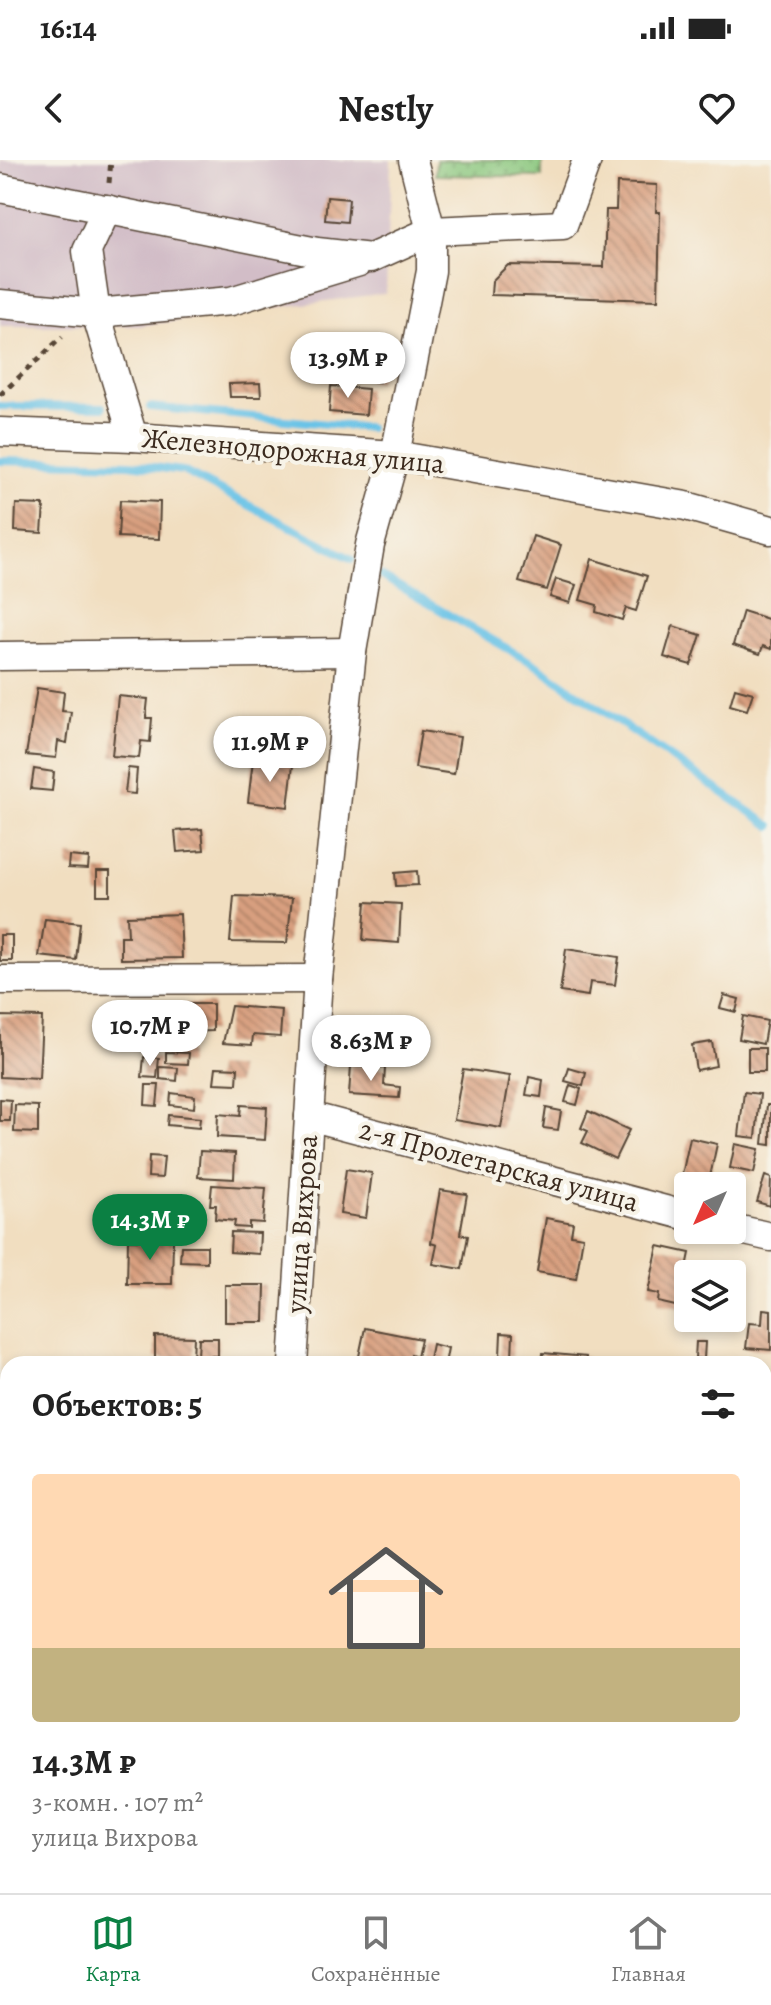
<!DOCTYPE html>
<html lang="ru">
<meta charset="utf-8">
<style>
body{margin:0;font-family:Alegreya,serif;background:#f6f6f6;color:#222;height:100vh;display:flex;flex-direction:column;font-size:30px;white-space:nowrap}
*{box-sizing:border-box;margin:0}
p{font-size:26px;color:#767676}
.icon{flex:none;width:44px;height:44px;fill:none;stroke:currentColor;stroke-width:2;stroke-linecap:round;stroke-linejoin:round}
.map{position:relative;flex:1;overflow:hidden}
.drawer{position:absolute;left:0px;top:1196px;width:772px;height:538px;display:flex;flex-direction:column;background:#fff;border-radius:24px 24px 0 0;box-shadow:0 4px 12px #0003}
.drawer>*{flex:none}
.needle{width:52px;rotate:225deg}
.fabs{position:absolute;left:674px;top:1012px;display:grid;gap:16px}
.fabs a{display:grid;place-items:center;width:72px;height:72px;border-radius:8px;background:#fff;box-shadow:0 4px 12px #0003;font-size:40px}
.price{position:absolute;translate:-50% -68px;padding:0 18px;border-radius:28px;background:#fff;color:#222;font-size:26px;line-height:52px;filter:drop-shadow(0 2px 4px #0008)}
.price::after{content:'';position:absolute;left:50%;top:48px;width:24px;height:18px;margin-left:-12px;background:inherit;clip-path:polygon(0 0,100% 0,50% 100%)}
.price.current{background:#0b8043;color:#fff}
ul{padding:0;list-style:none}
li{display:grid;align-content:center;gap:16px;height:424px;padding:0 32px}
li span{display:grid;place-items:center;height:248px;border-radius:8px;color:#555}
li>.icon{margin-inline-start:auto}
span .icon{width:144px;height:144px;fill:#fffc;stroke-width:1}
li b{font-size:34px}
h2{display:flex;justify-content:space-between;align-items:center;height:96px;padding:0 32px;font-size:34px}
.status{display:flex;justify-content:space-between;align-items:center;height:56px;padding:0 40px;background:#fff;direction:ltr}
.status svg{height:22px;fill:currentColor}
header{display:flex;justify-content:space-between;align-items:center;height:104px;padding:0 32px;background:#fff;font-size:36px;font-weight:600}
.menu{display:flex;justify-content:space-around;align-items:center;height:112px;border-top:2px solid #e0e0e0;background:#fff;font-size:22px;color:#767676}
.menu a{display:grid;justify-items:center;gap:4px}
.menu .current{color:#0b8043}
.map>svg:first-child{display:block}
.railway{fill:#d2bdc7}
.green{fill:url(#green-dots);stroke:#61784d;stroke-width:2}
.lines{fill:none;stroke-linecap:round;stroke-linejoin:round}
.stream{stroke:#69c3e7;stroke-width:8}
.building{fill:url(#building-back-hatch)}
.minor-casing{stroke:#564536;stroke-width:31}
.path{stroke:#564536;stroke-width:5;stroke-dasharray:6 6;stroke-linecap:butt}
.minor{stroke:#fff;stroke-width:28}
.labels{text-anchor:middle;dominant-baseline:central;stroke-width:8;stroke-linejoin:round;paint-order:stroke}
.street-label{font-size:28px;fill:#3b2a1e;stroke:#f7f3e8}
</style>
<div class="status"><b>16:14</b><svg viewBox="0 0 49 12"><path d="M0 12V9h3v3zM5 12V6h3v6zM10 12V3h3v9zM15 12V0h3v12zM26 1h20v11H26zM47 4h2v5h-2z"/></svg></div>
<header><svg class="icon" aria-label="back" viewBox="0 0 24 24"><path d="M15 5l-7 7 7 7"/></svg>Nestly<svg class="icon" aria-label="heart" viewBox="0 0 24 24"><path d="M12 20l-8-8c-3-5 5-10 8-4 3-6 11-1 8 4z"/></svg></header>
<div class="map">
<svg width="771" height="1733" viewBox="0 0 771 1733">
<defs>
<pattern id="green-dots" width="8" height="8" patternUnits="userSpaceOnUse" patternTransform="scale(2)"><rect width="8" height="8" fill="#87c67c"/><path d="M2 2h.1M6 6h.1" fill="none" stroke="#70a165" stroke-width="1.8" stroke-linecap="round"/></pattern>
<pattern id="building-back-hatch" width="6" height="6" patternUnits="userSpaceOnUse" patternTransform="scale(2)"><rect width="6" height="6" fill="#d89f7f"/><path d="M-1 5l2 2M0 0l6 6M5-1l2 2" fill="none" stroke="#b08267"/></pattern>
</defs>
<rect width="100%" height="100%" fill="#f7f3e8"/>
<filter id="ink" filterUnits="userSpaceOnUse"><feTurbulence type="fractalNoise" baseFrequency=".0125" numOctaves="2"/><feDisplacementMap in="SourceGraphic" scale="16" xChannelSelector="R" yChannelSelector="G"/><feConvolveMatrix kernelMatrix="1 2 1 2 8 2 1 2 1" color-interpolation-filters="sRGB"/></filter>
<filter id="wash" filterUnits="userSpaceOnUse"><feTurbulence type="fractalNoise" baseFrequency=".006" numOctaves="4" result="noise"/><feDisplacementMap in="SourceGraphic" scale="32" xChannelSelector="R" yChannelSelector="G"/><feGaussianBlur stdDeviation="1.8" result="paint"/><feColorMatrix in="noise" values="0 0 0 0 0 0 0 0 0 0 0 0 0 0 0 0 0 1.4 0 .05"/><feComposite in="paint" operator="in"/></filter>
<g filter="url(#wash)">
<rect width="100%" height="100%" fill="#f1dec0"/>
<polygon class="railway" points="0,0 391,0 386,133 139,166 0,166"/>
<polygon class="green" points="436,0 542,0 542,17 435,15"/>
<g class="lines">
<g class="stream">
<polyline points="0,246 103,247"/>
<polyline points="150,247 369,268"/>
<polyline points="0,301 130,304 183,311 352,399"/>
<polyline points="381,416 536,505 771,666"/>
</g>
</g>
<g id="blocks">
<g class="building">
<polygon points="617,23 657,25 656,52 660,52 658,140 491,135 492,121 508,105 604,107 606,50 616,50"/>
<polygon points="327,37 349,39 347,62 325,60"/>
<polygon points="373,204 382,206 379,222 370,221"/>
<polygon points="260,223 261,237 230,237 229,224"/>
<polygon points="331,226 368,229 366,255 329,252"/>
<polygon points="120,340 160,342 159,379 118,377"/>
<polygon points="16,344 44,345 42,373 15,371"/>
<polygon points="533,376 561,385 547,430 519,422"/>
<polygon points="592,399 647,416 636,451 626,448 622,460 596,452 597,445 580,440"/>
<polygon points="556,419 576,425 570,443 550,437"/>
<polygon points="743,451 771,460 771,489 763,486 760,494 733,485"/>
<polygon points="673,466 701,475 691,505 664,497"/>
<polygon points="37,528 64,532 62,551 71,552 67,583 58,581 56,598 26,595"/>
<polygon points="735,528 753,533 747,550 730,545"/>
<polygon points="118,536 148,539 146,558 152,558 150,582 141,581 139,598 112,596"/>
<polygon points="421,571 460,577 454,614 415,608"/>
<polygon points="258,580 286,583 285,596 257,592"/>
<polygon points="253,600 293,605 288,647 248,642"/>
<polygon points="128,608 137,609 135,634 125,633"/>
<polygon points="34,609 54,612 52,631 31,629"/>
<polygon points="202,669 204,690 177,692 175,671"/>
<polygon points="69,696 89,698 88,709 68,708"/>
<rect x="97" y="711" width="13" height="24"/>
<polygon points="417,711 418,725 396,726 395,713"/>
<polygon points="234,736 292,738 287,783 230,782"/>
<polygon points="366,742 401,744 399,783 363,780"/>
<polygon points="180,754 182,798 121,799 121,776 128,776 127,756"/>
<polygon points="45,759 80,763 76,800 39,796"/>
<rect x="0" y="775" width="12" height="26"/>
<polygon points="566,789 619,797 615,825 590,822 588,836 560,832"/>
<polygon points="724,835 739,839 736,852 720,848"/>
<polygon points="181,844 213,844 213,871 181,872"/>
<polygon points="231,846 282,850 280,877 253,875 252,885 223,883"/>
<polygon points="0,856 42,857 39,919 0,917"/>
<polygon points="743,856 767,861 763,884 739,879"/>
<polygon points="712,882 716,906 696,910 692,885"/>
<rect x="748" y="888" width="17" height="24"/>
<polygon points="166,892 189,893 188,904 166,903"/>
<polygon points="144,897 159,898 157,918 142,917"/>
<polygon points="351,906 385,908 384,925 400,927 399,938 349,935"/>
<polygon points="160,907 178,908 177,921 160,919"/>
<polygon points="216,907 238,908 237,924 214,923"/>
<polygon points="569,908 586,913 583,926 565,921"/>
<polygon points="463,909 510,916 501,968 454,960"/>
<polygon points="529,917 543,920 541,937 526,935"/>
<polygon points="146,925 159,925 157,946 145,945"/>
<polygon points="570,925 581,929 577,945 565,942"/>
<polygon points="744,932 760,934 756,978 739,976"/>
<polygon points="171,933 195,936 194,948 170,945"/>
<polygon points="0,939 11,940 10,961 0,961"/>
<polygon points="15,945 38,946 38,973 14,972"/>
<polygon points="241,945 267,947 265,980 217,977 218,954 240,956"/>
<polygon points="767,945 771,945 771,985 763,984"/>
<polygon points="546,948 561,951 558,970 543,968"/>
<polygon points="588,951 629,970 615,999 582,983 588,971 581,968"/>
<polygon points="168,955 200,958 199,968 167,965"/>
<polygon points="690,978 717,984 708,1026 680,1024"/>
<polygon points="735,984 759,989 754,1013 730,1008"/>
<polygon points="200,991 235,993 234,1019 198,1017"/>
<polygon points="149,996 164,997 162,1018 148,1017"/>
<polygon points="346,1009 372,1013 366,1058 340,1054"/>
<polygon points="765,1016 771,1018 770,1046 757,1042"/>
<polygon points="212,1025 266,1028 263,1063 249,1062 249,1068 234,1067 235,1061 215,1059 216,1045 210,1045"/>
<polygon points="440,1030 467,1034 460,1074 468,1076 462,1109 433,1104 437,1085 431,1083"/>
<polygon points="546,1058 573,1063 571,1075 583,1077 576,1119 537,1112"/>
<polygon points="231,1072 260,1073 259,1094 230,1092"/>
<polygon points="128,1080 173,1080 172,1124 127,1124"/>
<polygon points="181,1086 207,1086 207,1102 180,1101"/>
<polygon points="658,1086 690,1093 685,1117 688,1118 688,1149 658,1142 659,1134 648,1132"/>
<polygon points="225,1125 265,1125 264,1162 225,1162"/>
<polygon points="763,1149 771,1150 771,1190 746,1188 749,1163 762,1164"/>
<polygon points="365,1168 421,1179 417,1197 411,1195 410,1204 358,1201"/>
<polygon points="501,1173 513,1174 512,1197 500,1196"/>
<polygon points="155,1176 194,1177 193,1198 155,1198"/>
<polygon points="199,1178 218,1178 218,1196 198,1196"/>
<polygon points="696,1182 705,1182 704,1199 695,1198"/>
<polygon points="432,1184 448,1188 445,1204 428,1204"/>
<polygon points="543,1193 586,1197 586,1204 542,1204"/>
<rect x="764" y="1674" width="7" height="27"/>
<polygon points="136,1726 167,1726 166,1732"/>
<polygon points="180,1726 223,1726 222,1733 179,1733"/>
<rect x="392" y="1726" width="30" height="7"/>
<rect x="545" y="1726" width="21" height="7"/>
<polygon points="105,1727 131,1730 130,1733 104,1733"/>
</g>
</g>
</g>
<g filter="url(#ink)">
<use href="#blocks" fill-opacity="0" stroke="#564536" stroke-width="2"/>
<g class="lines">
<defs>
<g id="minor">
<polyline points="0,28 317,92 371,98 431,71 563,65 587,0"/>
<polyline points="107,49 87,91 96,153 133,277"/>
<polyline points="0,144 96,153 231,141 359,102"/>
<polyline points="0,272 133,277 395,295 686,346 771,370"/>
<polyline points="0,496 352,492"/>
<polyline points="0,820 318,819"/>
<polyline points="309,956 688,1056"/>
<polyline points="732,1068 771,1077"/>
<polyline points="293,1204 318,819 352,492 370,385 395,295 431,111 431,71 413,0"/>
<polyline points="764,1610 771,1610"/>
<polyline points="262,1733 262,1726"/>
</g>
</defs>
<use href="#minor" class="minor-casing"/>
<g class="path">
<polyline points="109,23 111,0"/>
<polyline points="0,235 62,177"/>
</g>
<use href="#minor" class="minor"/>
</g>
</g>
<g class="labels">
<g class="street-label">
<text transform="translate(293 291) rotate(5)">Железнодорожная улица</text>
<text transform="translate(499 1006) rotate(15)">2-я Пролетарская улица</text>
<text transform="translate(302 1064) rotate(-86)">улица Вихрова</text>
</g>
</g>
</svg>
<div class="fabs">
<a><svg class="needle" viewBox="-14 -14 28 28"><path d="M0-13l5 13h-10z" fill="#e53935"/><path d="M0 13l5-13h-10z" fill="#767676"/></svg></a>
<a><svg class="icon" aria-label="layers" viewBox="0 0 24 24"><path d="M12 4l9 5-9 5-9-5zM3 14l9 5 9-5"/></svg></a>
</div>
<b class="price" style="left:348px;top:240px">13.9M ₽</b>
<b class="price" style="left:270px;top:624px">11.9M ₽</b>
<b class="price" style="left:150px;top:908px">10.7M ₽</b>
<b class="price" style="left:371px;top:923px">8.63M ₽</b>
<b class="price current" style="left:150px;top:1102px">14.3M ₽</b>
<section class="drawer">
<h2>Объектов: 5<svg class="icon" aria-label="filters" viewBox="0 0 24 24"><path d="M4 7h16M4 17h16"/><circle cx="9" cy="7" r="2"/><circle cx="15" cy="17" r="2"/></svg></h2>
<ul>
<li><span style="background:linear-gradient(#ffd9b3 70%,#c2b280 0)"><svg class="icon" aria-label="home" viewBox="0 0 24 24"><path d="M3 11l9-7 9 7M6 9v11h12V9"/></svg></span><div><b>14.3M ₽</b><p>3-комн. · 107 m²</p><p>улица Вихрова</p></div></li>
</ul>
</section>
</div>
<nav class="menu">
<a class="current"><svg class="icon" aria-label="map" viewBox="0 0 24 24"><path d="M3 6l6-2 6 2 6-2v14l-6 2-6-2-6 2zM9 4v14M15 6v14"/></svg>Карта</a>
<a><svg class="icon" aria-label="saved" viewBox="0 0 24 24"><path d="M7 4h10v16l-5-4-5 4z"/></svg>Сохранённые</a>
<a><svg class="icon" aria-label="home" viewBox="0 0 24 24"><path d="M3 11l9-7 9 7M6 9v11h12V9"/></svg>Главная</a>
</nav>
